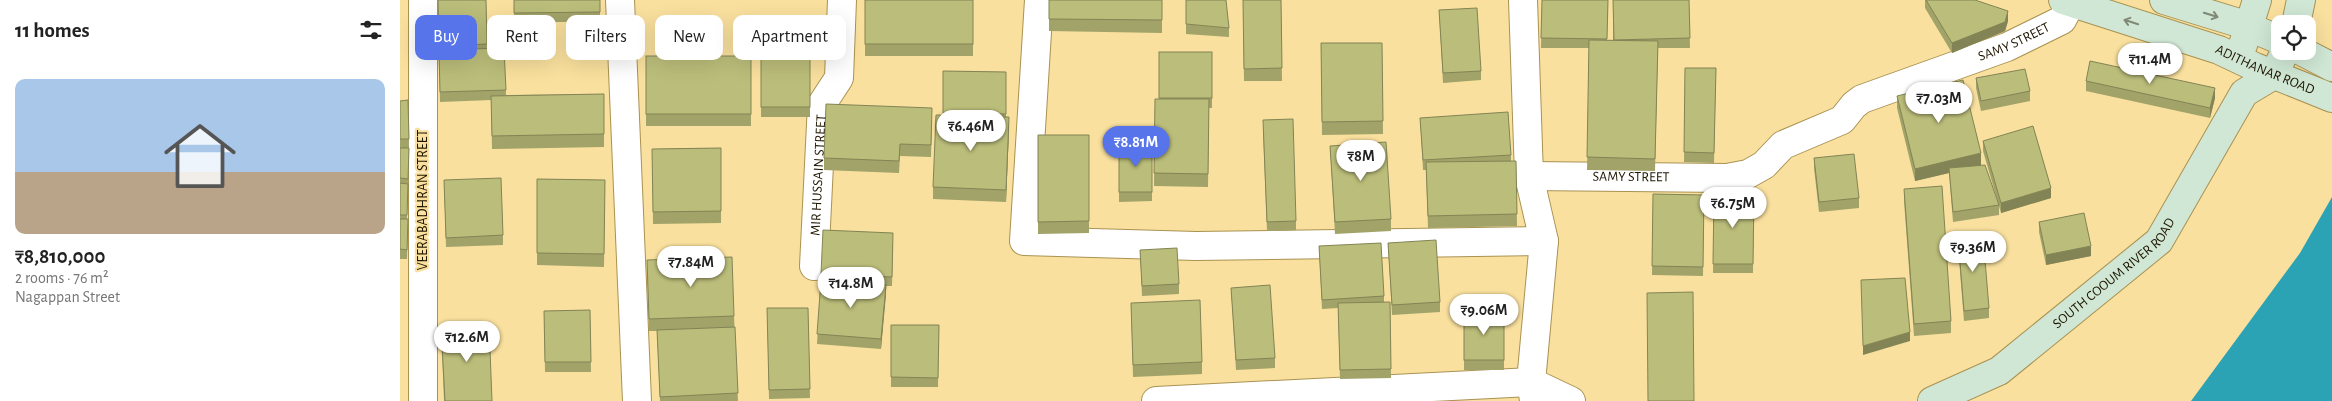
<!DOCTYPE html>
<meta charset="utf-8">
<style>
body{margin:0;font-family:"Alegreya Sans",sans-serif;background:#f2f2f2;color:#222;height:100vh;display:flex;flex-direction:column;font-size:19px;white-space:nowrap}
*{box-sizing:border-box;margin:0}
p{font-size:16px;color:#767676}
.icon{flex:none;width:28px;height:28px;fill:none;stroke:currentColor;stroke-width:2;stroke-linecap:round;stroke-linejoin:round}
.map{position:relative;flex:1;overflow:hidden}
.drawer{display:flex;flex-direction:column;background:#fff;width:400px}
.drawer>*{flex:none}
.guide{position:absolute;left:15px;top:15px;width:475px;height:45px;display:flex;gap:10px}
.buttons{position:absolute;left:1871px;top:15px;display:grid;gap:10px}
.buttons a{display:grid;place-items:center;width:45px;height:45px;border-radius:10px;background:#fff;box-shadow:0 5px 20px #0002;font-size:25px}
.price{position:absolute;translate:-50% -42px;padding:0 11px;border-radius:18px;background:#fff;color:#222;font-size:16px;line-height:32px;filter:drop-shadow(0 1px 2px #0008)}
.price::after{content:'';position:absolute;left:50%;top:30px;width:15px;height:11px;margin-left:-8px;background:inherit;clip-path:polygon(0 0,100% 0,50% 100%)}
.price.active{background:#5774ea;color:#fff}
ul{padding:0;list-style:none}
li{display:grid;align-content:center;gap:10px;height:265px;padding:0 15px}
li span{display:grid;place-items:center;height:155px;border-radius:10px;color:#555}
li>.icon{margin-inline-start:auto}
span .icon{width:90px;height:90px;fill:#fffc;stroke-width:1}
li b{font-size:21px}
h2{display:flex;justify-content:space-between;align-items:center;height:60px;padding:0 15px;font-size:21px}
.pill{padding:0 18px;border-radius:10px;background:#fff;box-shadow:0 5px 20px #0002;font-size:18px;line-height:45px}
.pill.active{background:#5774ea;color:#fff}
main{display:flex;flex:1;min-height:0}
.map>svg:first-child{display:block}
.water{fill:#2ca3b4}
.lines{fill:none;stroke-linecap:round;stroke-linejoin:round}
.street-casing{stroke:#a99252;stroke-width:30}
.secondary-casing{stroke:#a99252;stroke-width:30}
.street{stroke:#fff;stroke-width:28}
.secondary{stroke:#d0e7d5;stroke-width:28}
.wall{fill:#a1a369}
.shaded-wall{fill:#838455}
.building{fill:#bbbd7a;stroke:#838455}
.oneway{stroke:#808975}
.labels{text-anchor:middle;dominant-baseline:central;stroke-width:4.5;stroke-linejoin:round;paint-order:stroke}
.street-label{font-size:14px;fill:#1f1600;stroke:#f9e09e}
</style>
<main>
<section class="drawer">
<h2>11 homes<svg class="icon" aria-label="filters" viewBox="0 0 24 24"><path d="M4 7h16M4 17h16"/><circle cx="9" cy="7" r="2"/><circle cx="15" cy="17" r="2"/></svg></h2>
<ul>
<li><span style="background:linear-gradient(#a9c7e8 60%,#b9a48a 0)"><svg class="icon" aria-label="home" viewBox="0 0 24 24"><path d="M3 11l9-7 9 7M6 9v11h12V9"/></svg></span><div><b>₹8,810,000</b><p>2 rooms · 76 m²</p><p>Nagappan Street</p></div></li>
</ul>
</section>
<div class="map">
<svg width="1932" height="401" viewBox="0 0 1932 401">
<rect width="100%" height="100%" fill="#f9e09e"/>
<polygon class="water" points="1932,197 1932,401 1791,401 1900,253"/>
<g class="lines">
<defs>
<g id="street">
<polyline points="220,0 237,401"/>
<polyline points="639,0 624,241 796,246 1144,241"/>
<polyline points="1123,0 1129,176 1144,241 1131,382 1134,400"/>
<path id="s1" d="M1129,176L1327,178L1348,174L1364,165L1383,145L1442,120L1454,105L1462,99L1607,47L1662,20L1671,3"/>
<path id="s2" d="M414,266L422,104L439,78L442,0"/>
<polyline points="23,401 23,0"/>
<polyline points="756,401 1131,382 1171,401"/>
</g>
<g id="secondary">
<path id="s3" d="M1663,0L1819,50L1855,67L1932,98"/>
<polyline points="1764,0 1839,23 1880,40"/>
<polyline points="1896,24 1901,0"/>
<polyline points="1843,45 1857,0"/>
<polyline points="1901,51 1932,67"/>
<path id="s4" d="M1532,401L1599,371L1759,241L1844,93L1874,75L1885,51"/>
</g>
</defs>
<use href="#street" class="street-casing"/>
<use href="#secondary" class="secondary-casing"/>
<use href="#street" class="street"/>
<use href="#secondary" class="secondary"/>
</g>
<g class="wall">
<polygon points="37,0 86,0 87,49 104,48 106,95 204,94 204,147 92,149 91,100 40,102"/>
<rect x="114" y="0" width="86" height="22"/>
<rect x="465" y="0" width="108" height="56"/>
<polygon points="649,0 762,0 762,33 649,31"/>
<polygon points="843,0 881,0 882,81 844,81"/>
<polygon points="1142,0 1208,0 1207,40 1213,40 1213,0 1289,0 1290,48 1258,48 1255,171 1187,170 1189,48 1141,48"/>
<polygon points="1525,0 1575,0 1608,21 1605,31 1552,53 1525,8"/>
<polygon points="1039,10 1081,71 1081,80 1043,83"/>
<polygon points="786,24 829,28 829,37 786,34"/>
<polygon points="921,43 982,43 983,134 922,135"/>
<polygon points="812,52 812,108 809,108 808,187 754,186 755,99 759,99"/>
<rect x="246" y="56" width="105" height="70"/>
<rect x="361" y="59" width="49" height="58"/>
<polygon points="1285,68 1316,68 1314,163 1284,162"/>
<polygon points="543,71 606,72 606,117 609,129 606,202 533,199 533,187 543,115"/>
<polygon points="1576,78 1630,91 1630,101 1581,111 1576,88"/>
<polygon points="1686,81 1815,98 1810,118 1686,91"/>
<polygon points="1497,96 1581,166 1599,205 1599,215 1553,222 1549,173 1515,181 1497,108"/>
<polygon points="0,101 9,139 9,148 6,148 9,158 7,219 8,229 7,259 0,259"/>
<polygon points="1020,118 1111,155 1111,161 1116,161 1117,226 1028,228 1026,170 1023,170"/>
<polygon points="532,120 531,157 500,156 499,173 424,170 424,158"/>
<polygon points="863,130 896,221 896,230 867,231"/>
<polygon points="638,135 689,135 689,233 638,234"/>
<polygon points="1583,141 1651,198 1601,213 1583,151"/>
<polygon points="719,144 752,144 752,201 719,202"/>
<polygon points="930,146 991,219 991,231 935,234"/>
<polygon points="321,148 321,223 253,224 252,149"/>
<polygon points="1414,158 1459,198 1459,208 1419,212 1414,168"/>
<polygon points="137,179 205,180 204,267 137,265"/>
<polygon points="44,180 103,235 103,245 46,247"/>
<polygon points="1504,189 1551,321 1551,333 1514,336 1504,201"/>
<polygon points="1314,193 1354,194 1353,273 1313,273"/>
<polygon points="1253,194 1304,195 1303,276 1252,275"/>
<polygon points="1639,222 1691,256 1646,265 1639,232"/>
<polygon points="1558,238 1589,308 1589,318 1564,321 1558,247"/>
<polygon points="493,242 492,286 486,286 481,349 417,344 421,274"/>
<polygon points="988,243 1040,302 1040,312 992,315"/>
<polygon points="919,246 984,296 984,302 990,302 991,378 940,379 938,308 922,309"/>
<polygon points="740,250 779,284 779,294 742,296"/>
<polygon points="247,260 334,316 338,401 260,401 257,331 249,331"/>
<polygon points="831,288 875,358 875,368 836,370"/>
<polygon points="731,303 802,362 802,374 733,377"/>
<polygon points="367,308 408,308 410,398 369,399"/>
<polygon points="190,310 191,372 145,372 144,311"/>
<rect x="1064" y="313" width="40" height="57"/>
<polygon points="491,325 539,325 538,387 491,387"/>
<polygon points="41,326 92,401 44,401"/>
</g>
<g class="shaded-wall">
<polygon points="1608,11 1608,21 1605,31 1552,53 1552,43"/>
<polygon points="1815,88 1815,98 1810,118 1810,108"/>
<polygon points="609,117 609,129 606,202 606,190"/>
<polygon points="1581,153 1581,166 1549,168 1549,173 1515,181 1515,169"/>
<polygon points="1651,188 1651,198 1601,213 1601,203"/>
<polygon points="1691,246 1691,256 1646,265 1646,255"/>
<polygon points="486,285 486,295 481,349 481,339"/>
<polygon points="1510,332 1510,341 1463,355 1463,346"/>
</g>
<g class="building">
<polygon points="38,0 86,0 87,44 39,46"/>
<polygon points="114,0 200,0 200,12 114,13"/>
<rect x="465" y="0" width="108" height="44"/>
<polygon points="649,0 762,0 762,20 649,19"/>
<polygon points="786,0 826,0 829,28 786,24"/>
<polygon points="843,0 881,0 882,68 844,69"/>
<polygon points="1142,0 1208,0 1207,39 1141,38"/>
<polygon points="1213,0 1289,0 1290,38 1214,40"/>
<polygon points="1526,0 1575,0 1608,11 1605,22 1552,43"/>
<polygon points="1077,8 1081,71 1043,73 1039,10"/>
<polygon points="1189,40 1258,41 1255,159 1187,157"/>
<polygon points="921,43 982,43 983,121 922,122"/>
<polygon points="104,48 106,90 40,92 39,50"/>
<rect x="759" y="52" width="53" height="46"/>
<rect x="246" y="56" width="105" height="58"/>
<rect x="361" y="59" width="49" height="48"/>
<polygon points="1690,61 1815,88 1810,108 1686,81"/>
<polygon points="1285,68 1316,68 1314,153 1284,152"/>
<polygon points="1625,69 1630,91 1581,101 1576,78"/>
<polygon points="543,71 606,72 606,114 543,113"/>
<polygon points="1563,80 1581,153 1515,169 1497,96"/>
<polygon points="204,94 204,134 92,136 91,96"/>
<polygon points="755,99 809,99 808,174 754,173"/>
<polygon points="8,100 9,139 0,139 0,101"/>
<polygon points="426,104 532,108 531,145 500,144 499,161 424,158"/>
<polygon points="1108,112 1111,155 1023,160 1020,118"/>
<polygon points="536,115 609,117 606,190 533,187"/>
<polygon points="893,119 896,221 867,222 863,120"/>
<polygon points="1633,126 1651,188 1601,203 1583,141"/>
<polygon points="638,135 689,135 689,221 638,222"/>
<polygon points="986,142 991,219 935,222 930,146"/>
<rect x="719" y="144" width="33" height="48"/>
<polygon points="0,148 9,148 8,179 0,178"/>
<polygon points="321,148 321,211 253,212 252,149"/>
<polygon points="1454,154 1459,198 1419,202 1414,158"/>
<polygon points="1116,161 1117,214 1028,216 1026,162"/>
<polygon points="1585,165 1599,205 1553,212 1549,168"/>
<polygon points="101,178 103,235 46,238 44,180"/>
<polygon points="137,179 205,180 204,254 137,253"/>
<polygon points="0,183 8,184 7,215 0,215"/>
<polygon points="1542,186 1551,321 1514,324 1504,189"/>
<polygon points="1314,193 1354,194 1353,264 1313,264"/>
<polygon points="1253,194 1304,195 1303,267 1252,266"/>
<polygon points="1684,213 1691,246 1646,255 1639,222"/>
<polygon points="0,219 8,219 7,250 0,249"/>
<polygon points="423,230 493,233 492,277 421,274"/>
<polygon points="1583,236 1589,308 1564,311 1558,238"/>
<polygon points="1036,240 1040,302 992,305 988,243"/>
<polygon points="981,243 984,296 922,300 919,246"/>
<polygon points="777,248 779,284 742,286 740,250"/>
<polygon points="332,257 334,316 249,319 247,260"/>
<polygon points="1505,278 1510,332 1463,346 1461,280"/>
<polygon points="421,280 486,285 481,339 417,334"/>
<polygon points="870,285 875,358 836,360 831,288"/>
<polygon points="1293,292 1294,401 1248,401 1247,293"/>
<polygon points="800,300 802,362 733,365 731,303"/>
<polygon points="990,302 991,369 940,370 938,303"/>
<polygon points="367,308 408,308 410,389 369,390"/>
<polygon points="190,310 191,362 145,362 144,311"/>
<rect x="1064" y="313" width="40" height="47"/>
<polygon points="89,324 92,401 45,401 41,326"/>
<polygon points="491,325 539,325 538,378 491,377"/>
<polygon points="335,327 338,393 260,397 257,330"/>
</g>
<defs><path id="oneway-shaft" d="M-6 0H5M1.5-3L5.5 0L1.5 3" fill="none" stroke-width="1.6" stroke-linecap="round" stroke-linejoin="round" transform="scale(1.25)"/></defs>
<g class="oneway">
<use href="#oneway-shaft" transform="translate(1811 15) rotate(17)"/>
<use href="#oneway-shaft" transform="translate(1731 22) rotate(-162)"/>
</g>
<g class="labels">
<g class="street-label">
<text stroke="none"><textPath href="#s1" startOffset="521">SAMY STREET</textPath></text>
<text stroke="none"><textPath href="#s3" startOffset="214">ADITHANAR ROAD</textPath></text>
<text stroke="none"><textPath href="#s2" startOffset="91">MIR HUSSAIN STREET</textPath></text>
<text stroke="none"><textPath href="#s1" startOffset="102">SAMY STREET</textPath></text>
<text transform="translate(23 200) rotate(-90)">VEERABADHRAN STREET</text>
<text stroke="none"><textPath href="#s4" startOffset="225">SOUTH COOUM RIVER ROAD</textPath></text>
</g>
</g>
</svg>
<div class="buttons">
<a><svg class="icon" aria-label="locate" viewBox="0 0 24 24"><circle cx="12" cy="12" r="6"/><path d="M12 2v4M12 18v4M2 12h4M18 12h4"/></svg></a>
</div>
<b class="price" style="left:1750px;top:85px">₹11.4M</b>
<b class="price" style="left:1539px;top:124px">₹7.03M</b>
<b class="price" style="left:571px;top:152px">₹6.46M</b>
<b class="price active" style="left:736px;top:168px">₹8.81M</b>
<b class="price" style="left:961px;top:182px">₹8M</b>
<b class="price" style="left:1333px;top:229px">₹6.75M</b>
<b class="price" style="left:1573px;top:273px">₹9.36M</b>
<b class="price" style="left:291px;top:288px">₹7.84M</b>
<b class="price" style="left:451px;top:309px">₹14.8M</b>
<b class="price" style="left:1084px;top:336px">₹9.06M</b>
<b class="price" style="left:67px;top:363px">₹12.6M</b>
<div class="guide">
<a class="pill active">Buy</a>
<a class="pill">Rent</a>
<a class="pill">Filters</a>
<a class="pill">New</a>
<a class="pill">Apartment</a>
</div>
</div>
</main>
